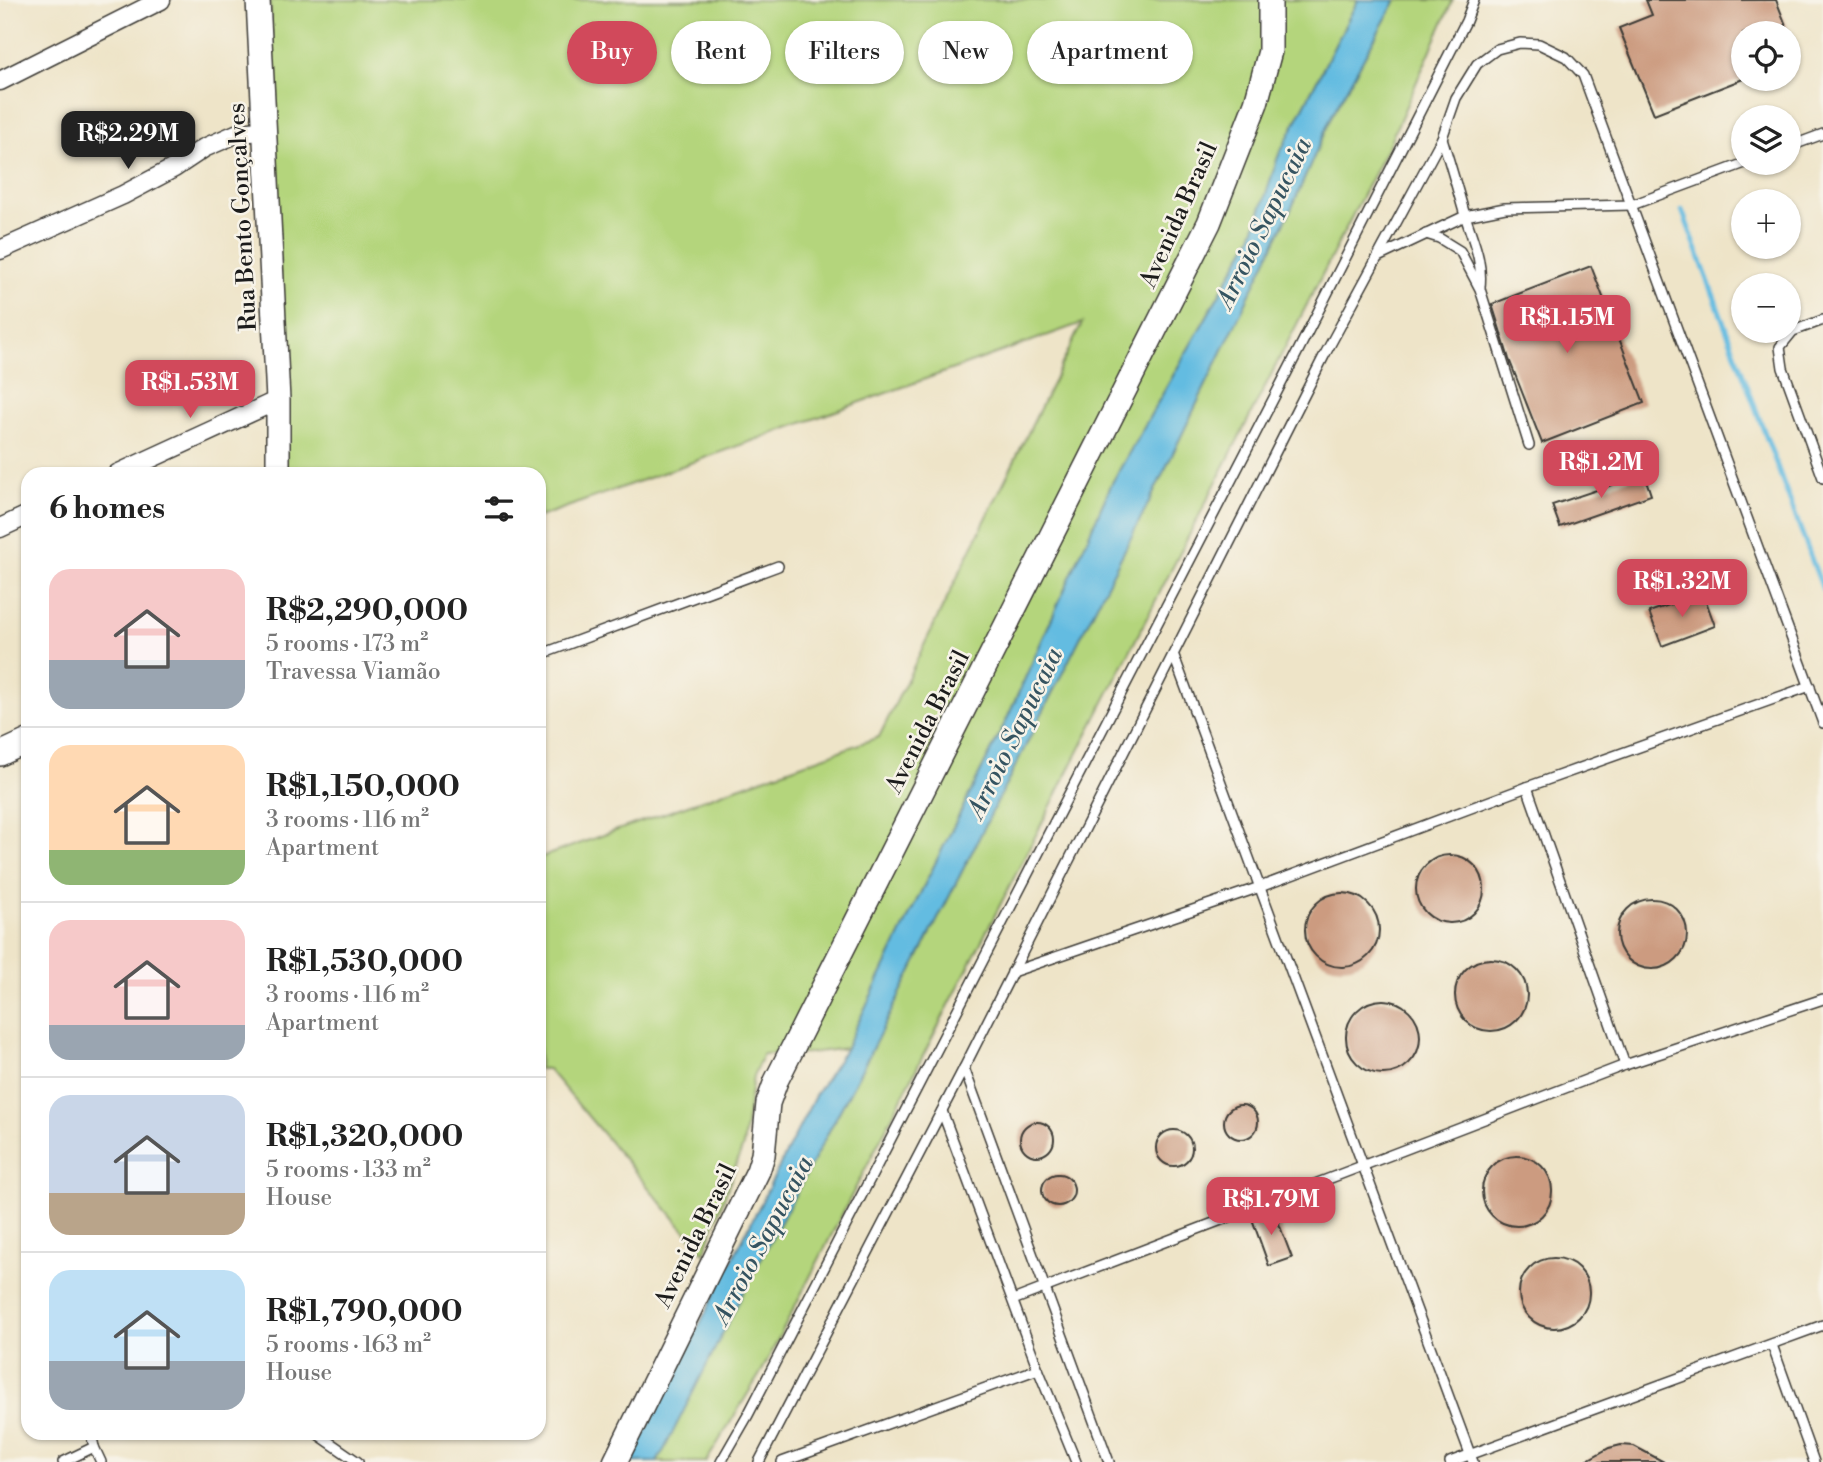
<!DOCTYPE html>
<meta charset="utf-8">
<style>
body{margin:0;font-family:"Libre Bodoni",serif;background:#f6f6f6;color:#222;height:100vh;display:flex;flex-direction:column;font-size:26px;white-space:nowrap}
*{box-sizing:border-box;margin:0}
p{font-size:23px;color:#767676}
.icon{flex:none;width:38px;height:38px;fill:none;stroke:currentColor;stroke-width:2;stroke-linecap:round;stroke-linejoin:round}
.map{position:relative;flex:1;overflow:hidden}
.sheet{position:absolute;left:21px;top:467px;width:525px;height:973px;display:flex;flex-direction:column;background:#fff;border-radius:21px;box-shadow:0 2px 5px #0004}
.sheet>*{flex:none}
.guide{position:absolute;left:567px;top:21px;width:665px;height:63px;display:flex;gap:14px}
.controls{position:absolute;left:1731px;top:21px;display:grid;gap:14px}
.controls a{display:grid;place-items:center;width:70px;height:70px;border-radius:50%;background:#fff;box-shadow:0 2px 5px #0004;font-size:35px}
.price{position:absolute;translate:-50% -60px;padding:0 16px;border-radius:14px;background:#d1495b;color:#fff;font-size:23px;line-height:46px;filter:drop-shadow(0 2px 4px #0008)}
.price::after{content:'';position:absolute;left:50%;top:42px;width:21px;height:16px;margin-left:-10px;background:inherit;clip-path:polygon(0 0,100% 0,50% 100%)}
.price.current{background:#222;color:#fff}
ul{padding:0;list-style:none}
li{display:flex;align-items:center;gap:21px;height:175px;padding:0 28px}
li+li{border-top:2px solid #e0e0e0}
li span{display:grid;place-items:center;flex:none;width:196px;height:140px;border-radius:21px;color:#555}
li>.icon{margin-inline-start:auto}
span .icon{width:84px;height:84px;fill:#fffc;stroke-width:1}
li b{font-size:30px}
h2{display:flex;justify-content:space-between;align-items:center;height:84px;padding:0 28px;font-size:30px}
.tag{padding:0 24px;border-radius:32px;background:#fff;box-shadow:0 2px 5px #0004;font-size:24px;line-height:63px}
.tag.current{background:#d1495b;color:#fff}
.map>svg:first-child{display:block}
.green{fill:#b4d57c;stroke:#68784c;stroke-width:2}
.water{fill:#64bce1;stroke:#406c7e;stroke-width:2}
.lines{fill:none;stroke-linecap:round;stroke-linejoin:round}
.stream{stroke:#64bce1;stroke-width:5}
.building{fill:#cc9b80}
.lane-casing{stroke:#3c3a36;stroke-width:12}
.street-casing{stroke:#3c3a36;stroke-width:21}
.secondary-casing{stroke:#3c3a36;stroke-width:26}
.lane{stroke:#fff;stroke-width:9}
.street{stroke:#fff;stroke-width:18}
.secondary{stroke:#fff;stroke-width:23}
.labels{text-anchor:middle;dominant-baseline:central;stroke-width:5;stroke-linejoin:round;paint-order:stroke}
.street-label{font-size:24px;fill:#1c1c1c;stroke:#f7f3e8}
.water-label{font-size:26px;font-style:italic;fill:#355461;stroke:#f7f3e8}
</style>
<div class="map">
<svg width="1823" height="1462" viewBox="0 0 1823 1462">
<rect width="100%" height="100%" fill="#f7f3e8"/>
<filter id="ink" filterUnits="userSpaceOnUse"><feTurbulence type="fractalNoise" baseFrequency=".0143" numOctaves="2"/><feDisplacementMap in="SourceGraphic" scale="14" xChannelSelector="R" yChannelSelector="G"/><feConvolveMatrix kernelMatrix="1 2 1 2 8 2 1 2 1" color-interpolation-filters="sRGB"/></filter>
<filter id="wash" filterUnits="userSpaceOnUse"><feTurbulence type="fractalNoise" baseFrequency=".00686" numOctaves="4" result="noise"/><feDisplacementMap in="SourceGraphic" scale="28" xChannelSelector="R" yChannelSelector="G"/><feGaussianBlur stdDeviation="1.57" result="paint"/><feColorMatrix in="noise" values="0 0 0 0 0 0 0 0 0 0 0 0 0 0 0 0 0 1.4 0 .05"/><feComposite in="paint" operator="in"/></filter>
<g filter="url(#wash)">
<rect width="100%" height="100%" fill="#eee4c8"/>
<g class="green">
<polygon points="270,0 1358,0 1278,157 1252,237 1112,483 1007,719 916,902 846,1048 811,1053 763,1054 753,1076 743,1146 704,1253 548,1069 539,1069 539,858 879,737 1082,323 539,517 539,474 286,474"/>
<polygon points="1396,0 1453,0 1390,142 763,1369 706,1462 657,1462 746,1287 863,1067 1157,486 1292,207 1332,115"/>
</g>
<polygon class="water" points="1358,0 1396,0 1332,115 1292,207 1157,486 863,1067 746,1287 664,1450 657,1462 630,1462 816,1094 846,1048 916,902 1007,719 1112,483 1252,237 1278,157"/>
<g class="lines">
<polyline class="stream" points="1682,210 1823,590"/>
</g>
<g id="blocks">
<g class="building">
<polygon points="1646,0 1776,0 1789,33 1743,33 1743,79 1654,114 1619,28 1652,15"/>
<polygon points="1591,266 1644,403 1542,443 1509,359 1492,304"/>
<polygon points="1644,474 1651,495 1560,527 1552,505"/>
<polygon points="1703,593 1715,626 1662,646 1649,612"/>
<circle cx="1450" cy="889" r="34"/>
<circle cx="1342" cy="930" r="37"/>
<circle cx="1652" cy="934" r="35"/>
<circle cx="1491" cy="995" r="36"/>
<circle cx="1383" cy="1037" r="37"/>
<circle cx="1241" cy="1122" r="17"/>
<circle cx="1037" cy="1139" r="17"/>
<circle cx="1174" cy="1148" r="18"/>
<circle cx="1517" cy="1191" r="35"/>
<circle cx="1058" cy="1190" r="16"/>
<polygon points="1273,1208 1292,1258 1269,1266 1251,1216"/>
<circle cx="1554" cy="1293" r="35"/>
<polygon points="1621,1445 1634,1446 1664,1462 1584,1462 1609,1448"/>
</g>
</g>
</g>
<g filter="url(#ink)">
<use href="#blocks" fill-opacity="0" stroke="#3c3a36" stroke-width="2"/>
<g class="lines">
<defs>
<g id="lane">
<path d="M1442,138C1450,163 1457,188 1464,212C1472,239 1483,259 1480,287"/>
<polyline points="1788,147 1823,134"/>
<polyline points="1426,234 1439,238 1460,251 1480,289 1529,445"/>
<polyline points="1378,257 1465,216 1505,208 1632,205 1745,163"/>
<polyline points="1823,320 1793,331 1780,347 1783,368 1823,478"/>
<polyline points="539,655 778,566"/>
<polyline points="1174,656 1473,1462"/>
<polyline points="1527,787 1625,1065"/>
<polyline points="1012,972 1260,887 1527,787 1810,686"/>
<polyline points="964,1068 1109,1462"/>
<polyline points="942,1111 1038,1369 1076,1462"/>
<polyline points="1013,1300 1625,1065 1823,999"/>
<polyline points="1772,1345 1814,1462"/>
<polyline points="316,1433 358,1462"/>
<polyline points="94,1447 101,1462"/>
<polyline points="63,1462 94,1447 91,1433"/>
<polyline points="721,1462 748,1415 1296,355 1466,21 1474,0"/>
<polyline points="759,1462 964,1068 1324,356 1442,138 1456,98 1477,64 1497,49 1520,43 1539,44 1566,57 1583,75 1823,723"/>
<polyline points="782,1462 1038,1369"/>
<polyline points="1450,1462 1823,1325"/>
</g>
<g id="street">
<polyline points="0,81 161,0"/>
<polyline points="0,250 123,195 174,168 204,148 236,134 265,130"/>
<polyline points="117,474 278,400"/>
<polyline points="0,528 28,515"/>
</g>
<g id="secondary">
<polyline points="258,0 278,400 278,474"/>
<polyline points="0,754 28,741"/>
<polyline points="615,1462 758,1171 763,1155 768,1103 776,1081 1209,223 1256,103 1270,51 1270,0"/>
</g>
</defs>
<use href="#lane" class="lane-casing"/>
<use href="#street" class="street-casing"/>
<use href="#secondary" class="secondary-casing"/>
<use href="#lane" class="lane"/>
<use href="#street" class="street"/>
<use href="#secondary" class="secondary"/>
</g>
</g>
<g class="labels">
<g class="street-label">
<text transform="translate(1179 215) rotate(-66)">Avenida Brasil</text>
<text transform="translate(243 217) rotate(-93)">Rua Bento Gonçalves</text>
<text transform="translate(928 722) rotate(-63)">Avenida Brasil</text>
<text transform="translate(696 1236) rotate(-64)">Avenida Brasil</text>
</g>
<g class="water-label">
<text transform="translate(1264 223) rotate(-64)">Arroio Sapucaia</text>
<text transform="translate(1015 733) rotate(-64)">Arroio Sapucaia</text>
<text transform="translate(763 1240) rotate(-62)">Arroio Sapucaia</text>
</g>
</g>
</svg>
<div class="controls">
<a><svg class="icon" aria-label="locate" viewBox="0 0 24 24"><circle cx="12" cy="12" r="6"/><path d="M12 2v4M12 18v4M2 12h4M18 12h4"/></svg></a>
<a><svg class="icon" aria-label="layers" viewBox="0 0 24 24"><path d="M12 4l9 5-9 5-9-5zM3 14l9 5 9-5"/></svg></a>
<a>+</a>
<a>−</a>
</div>
<b class="price current" style="left:128px;top:171px">R$2.29M</b>
<b class="price" style="left:1567px;top:355px">R$1.15M</b>
<b class="price" style="left:190px;top:420px">R$1.53M</b>
<b class="price" style="left:1601px;top:500px">R$1.2M</b>
<b class="price" style="left:1682px;top:619px">R$1.32M</b>
<b class="price" style="left:1271px;top:1237px">R$1.79M</b>
<div class="guide">
<a class="tag current">Buy</a>
<a class="tag">Rent</a>
<a class="tag">Filters</a>
<a class="tag">New</a>
<a class="tag">Apartment</a>
</div>
<section class="sheet">
<h2>6 homes<svg class="icon" aria-label="filters" viewBox="0 0 24 24"><path d="M4 7h16M4 17h16"/><circle cx="9" cy="7" r="2"/><circle cx="15" cy="17" r="2"/></svg></h2>
<ul>
<li><span style="background:linear-gradient(#f6c9c9 65%,#9aa5b1 0)"><svg class="icon" aria-label="home" viewBox="0 0 24 24"><path d="M3 11l9-7 9 7M6 9v11h12V9"/></svg></span><div><b>R$2,290,000</b><p>5 rooms · 173 m²</p><p>Travessa Viamão</p></div></li>
<li><span style="background:linear-gradient(#ffd9b3 75%,#8fb573 0)"><svg class="icon" aria-label="home" viewBox="0 0 24 24"><path d="M3 11l9-7 9 7M6 9v11h12V9"/></svg></span><div><b>R$1,150,000</b><p>3 rooms · 116 m²</p><p>Apartment</p></div></li>
<li><span style="background:linear-gradient(#f6c9c9 75%,#9aa5b1 0)"><svg class="icon" aria-label="home" viewBox="0 0 24 24"><path d="M3 11l9-7 9 7M6 9v11h12V9"/></svg></span><div><b>R$1,530,000</b><p>3 rooms · 116 m²</p><p>Apartment</p></div></li>
<li><span style="background:linear-gradient(#c9d6e8 70%,#b9a48a 0)"><svg class="icon" aria-label="home" viewBox="0 0 24 24"><path d="M3 11l9-7 9 7M6 9v11h12V9"/></svg></span><div><b>R$1,320,000</b><p>5 rooms · 133 m²</p><p>House</p></div></li>
<li><span style="background:linear-gradient(#bfe0f5 65%,#9aa5b1 0)"><svg class="icon" aria-label="home" viewBox="0 0 24 24"><path d="M3 11l9-7 9 7M6 9v11h12V9"/></svg></span><div><b>R$1,790,000</b><p>5 rooms · 163 m²</p><p>House</p></div></li>
</ul>
</section>
</div>
